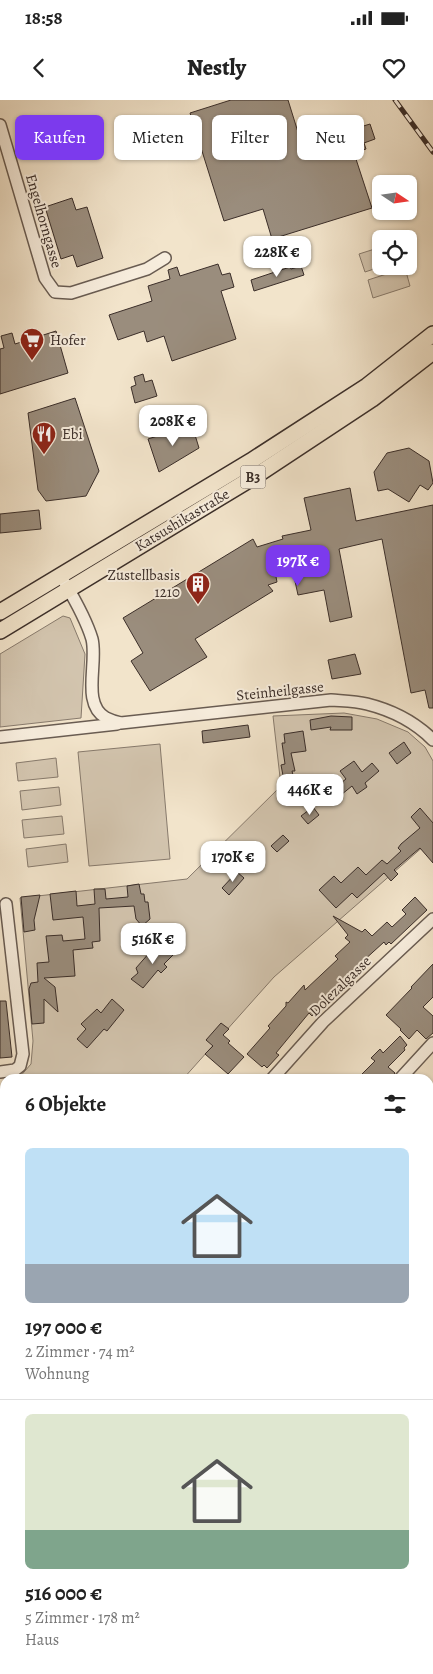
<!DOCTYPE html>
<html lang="de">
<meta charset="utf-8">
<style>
body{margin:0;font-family:Alegreya,serif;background:#f2f2f2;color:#222;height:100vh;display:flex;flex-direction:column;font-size:19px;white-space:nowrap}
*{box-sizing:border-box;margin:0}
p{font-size:16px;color:#767676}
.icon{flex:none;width:28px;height:28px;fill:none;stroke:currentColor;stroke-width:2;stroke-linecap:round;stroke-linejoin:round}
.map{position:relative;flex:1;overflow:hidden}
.side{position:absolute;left:0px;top:974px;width:434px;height:601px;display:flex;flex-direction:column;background:#fff;border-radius:15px 15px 0 0;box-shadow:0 1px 4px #0004}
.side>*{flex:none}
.banner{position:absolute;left:15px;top:15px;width:404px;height:45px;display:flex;gap:10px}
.needle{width:32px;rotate:103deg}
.buttons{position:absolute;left:372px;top:75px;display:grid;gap:10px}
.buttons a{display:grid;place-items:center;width:45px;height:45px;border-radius:8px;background:#fff;box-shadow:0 1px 4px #0004;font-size:25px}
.price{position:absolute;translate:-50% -42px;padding:0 11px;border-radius:10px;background:#fff;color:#222;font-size:16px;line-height:32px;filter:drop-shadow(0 1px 2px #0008)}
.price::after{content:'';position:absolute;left:50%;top:30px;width:15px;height:11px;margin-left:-8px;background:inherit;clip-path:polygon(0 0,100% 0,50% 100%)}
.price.current{background:#7c3aed;color:#fff}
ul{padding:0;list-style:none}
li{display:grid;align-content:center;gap:10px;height:265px;padding:0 25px}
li+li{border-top:1px solid #e0e0e0}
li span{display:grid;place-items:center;height:155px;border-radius:8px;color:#555}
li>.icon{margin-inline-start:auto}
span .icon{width:90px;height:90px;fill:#fffc;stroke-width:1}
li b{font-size:21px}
h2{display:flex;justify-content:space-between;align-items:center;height:60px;padding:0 25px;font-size:21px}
.tag{padding:0 18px;border-radius:8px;background:#fff;box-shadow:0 1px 4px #0004;font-size:18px;line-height:45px}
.tag.current{background:#7c3aed;color:#fff}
.status{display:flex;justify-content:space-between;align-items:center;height:35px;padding:0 25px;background:#fff;direction:ltr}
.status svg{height:14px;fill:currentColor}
header{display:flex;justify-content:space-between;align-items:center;height:65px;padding:0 25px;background:#fff;font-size:22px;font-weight:800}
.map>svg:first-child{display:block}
.green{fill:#d3c5af;stroke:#877a6c}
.building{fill:#9a8d7d;stroke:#3b2e29}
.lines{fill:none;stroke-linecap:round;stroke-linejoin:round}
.minor-casing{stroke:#695c52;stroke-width:14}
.major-casing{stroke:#3b2e29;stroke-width:18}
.minor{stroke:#f7eddd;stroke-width:11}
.major{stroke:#f2e4cb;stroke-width:15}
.rail-casing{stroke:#3b2e29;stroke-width:5}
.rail{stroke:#f7eddd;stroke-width:3;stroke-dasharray:9;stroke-linecap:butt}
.labels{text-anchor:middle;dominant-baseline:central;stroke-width:4;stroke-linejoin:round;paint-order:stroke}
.shield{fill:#f7eddd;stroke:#73675f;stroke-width:1}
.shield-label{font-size:14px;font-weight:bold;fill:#3b2e29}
.street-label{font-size:15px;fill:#3b2e29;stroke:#f7eddd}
.poi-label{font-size:15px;fill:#3b2e29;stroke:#f7eddd;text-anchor:start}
</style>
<div class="status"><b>18:58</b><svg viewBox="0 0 49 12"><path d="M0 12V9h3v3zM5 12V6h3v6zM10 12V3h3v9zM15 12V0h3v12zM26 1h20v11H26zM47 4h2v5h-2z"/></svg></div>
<header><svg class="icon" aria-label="back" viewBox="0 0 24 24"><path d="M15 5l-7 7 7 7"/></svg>Nestly<svg class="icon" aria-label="heart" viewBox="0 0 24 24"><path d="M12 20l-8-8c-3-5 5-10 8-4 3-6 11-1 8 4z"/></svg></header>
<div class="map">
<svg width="433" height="1574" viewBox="0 0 433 1574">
<rect width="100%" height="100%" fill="#f2e4cb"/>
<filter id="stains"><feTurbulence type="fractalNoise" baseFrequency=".004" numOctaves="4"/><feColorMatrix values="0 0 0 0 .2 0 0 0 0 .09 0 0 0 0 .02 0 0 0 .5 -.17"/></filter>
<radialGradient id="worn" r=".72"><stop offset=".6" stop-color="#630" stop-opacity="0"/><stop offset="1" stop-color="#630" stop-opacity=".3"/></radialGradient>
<g class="green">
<polygon points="381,147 381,166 383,166 365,172 359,154"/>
<polygon points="405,168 410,186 373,198 368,180"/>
<polygon points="63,516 70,518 85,554 81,618 0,627 0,554"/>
<polygon points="344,613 377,619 408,632 425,647 433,661 433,738 274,877 183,979 18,979 31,964 33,941 20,798 187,779 281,686 273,616"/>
<polygon points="160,644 170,759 89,766 78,652"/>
<polygon points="56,658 58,677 18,681 16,663"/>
<polygon points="59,687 61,705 22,710 20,691"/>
<polygon points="62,716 64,734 24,738 22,720"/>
<polygon points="66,744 68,762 28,767 26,749"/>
<polygon points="5,1017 5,1341 0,1347 0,1019"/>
<polygon points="429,1399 433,1401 433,1551 429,1546"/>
<polygon points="84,1570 216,1570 212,1574 84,1574"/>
</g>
<g class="building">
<polygon points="231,0 288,0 302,45 370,24 375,39 364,43 366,49 354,53 372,108 272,139 263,109 224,121 190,13"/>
<polygon points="72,98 76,110 87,107 103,158 77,167 73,155 61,159 45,107"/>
<polygon points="218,164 222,175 230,173 234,187 221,191 236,239 172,261 164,236 147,242 144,231 118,240 109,215 152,201 148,186 170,179 168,170 177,167 180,176"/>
<polygon points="301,166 304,175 254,191 251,180 290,167 291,169"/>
<polygon points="56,231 68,273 0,294 0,249 4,248 1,236 12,233 15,244"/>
<polygon points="143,274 145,282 152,280 157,296 135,303 131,287 136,285 134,277"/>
<polygon points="75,298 99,371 86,396 46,401 38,390 28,313"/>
<polygon points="192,325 199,348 159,372 148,339"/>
<polygon points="409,348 429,361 433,383 428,390 420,385 409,402 388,389 378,391 374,372 387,353"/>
<polygon points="350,388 356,421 433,405 433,608 429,608 425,590 411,593 382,439 339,449 352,517 330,522 324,490 298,495 290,458 273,461 277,482 268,485 273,491 195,539 207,557 150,591 131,561 143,553 123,518 253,439 257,447 283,439 282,436 311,430 304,398"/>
<polygon points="39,410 41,429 0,433 0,414"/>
<polygon points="355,554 361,574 332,579 328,560"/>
<polygon points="331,616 352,617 352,630 330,630 331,627 311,630 310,620"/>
<polygon points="248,625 250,637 203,643 202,631"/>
<polygon points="303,631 306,651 291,653 295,671 292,671 294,679 285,686 281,665 285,664 282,643 285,643 284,634"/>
<polygon points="404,642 411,653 397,664 389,653"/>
<polygon points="354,661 362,672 372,663 379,671 365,683 367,687 357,694 352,686 331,703 325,695 346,679 340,671"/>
<polygon points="313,707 319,715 308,724 301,716"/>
<polygon points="420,708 433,723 433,763 420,748 394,770 398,774 391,781 384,773 357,798 352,793 336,808 319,790 334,776 341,783 358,767 366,775 382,760 387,764 401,751 398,748 401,744 420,728 411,717"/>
<polygon points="283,735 289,741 277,752 271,746"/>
<polygon points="237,772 244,778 229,795 222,788"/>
<polygon points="139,784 141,794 144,794 145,802 148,802 150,819 142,826 136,819 134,806 99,808 100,841 92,842 93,848 73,850 75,876 44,878 55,887 58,912 44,899 44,923 32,924 29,889 31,883 38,882 37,863 49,862 46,836 62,835 63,841 85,839 83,817 53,820 50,794 76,791 77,806 95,804 94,789 105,789 106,799 128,797 127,786"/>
<polygon points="40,795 34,820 35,830 24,832 21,797"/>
<polygon points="415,797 427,810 391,844 389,842 386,845 384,842 362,862 366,866 354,877 351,879 349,877 334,891 335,893 327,901 326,900 312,916 309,913 276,953 279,955 267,968 264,965 262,967 247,954 270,928 268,926 286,906 286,902 288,903 304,885 305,890 338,859 335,856 350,842 345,838 348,835 333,816 362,832 365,829 372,836 387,822 392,827 406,814 402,810"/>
<polygon points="164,842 174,854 164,864 167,867 161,873 158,870 143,888 131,879 138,873 136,868 150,852 152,854"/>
<polygon points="433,864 433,897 423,907 433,916 433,933 426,939 417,930 409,939 400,930 401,929 386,915 412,888 411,887"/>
<polygon points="112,899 124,910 107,931 104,929 87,948 77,939 86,929 81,924 97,909 101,913"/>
<polygon points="0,901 6,901 12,957 0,958"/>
<polygon points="221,923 229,929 223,935 230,941 228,943 244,957 228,974 205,954 213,946 206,940"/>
<polygon points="400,936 407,945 404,948 405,950 388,967 395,973 390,979 357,979 375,961 371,958 380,949 383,953"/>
</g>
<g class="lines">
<defs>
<g id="minor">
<polyline points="0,25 45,178 55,192 71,193 147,169 165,158"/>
<path d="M65,483C75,500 86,519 92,539C98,563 81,604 106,618C110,620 116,622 121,623L331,600C343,601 355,601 367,604C391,610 415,622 433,640"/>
<polyline points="0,637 117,624"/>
<polyline points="0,972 15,970 20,966 23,954 6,804"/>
<polyline points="272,979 323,922 433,819"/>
<polyline points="400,979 433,943"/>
<polyline points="429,1045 433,1040"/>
<polyline points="429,1257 433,1251"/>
<polyline points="0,1443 5,1442"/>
</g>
<g id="major">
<polyline points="0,512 251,361 367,286 433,234"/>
<polyline points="0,531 257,375 372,299 433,252"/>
</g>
</defs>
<use href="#minor" class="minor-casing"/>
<use href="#major" class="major-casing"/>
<use href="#minor" class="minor"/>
<use href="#major" class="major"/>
<defs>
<polyline id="rail" points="395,0 433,52"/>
</defs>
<use href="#rail" class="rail-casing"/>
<use href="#rail" class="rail"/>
</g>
<defs>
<symbol id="supermarket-pin" viewBox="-11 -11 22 30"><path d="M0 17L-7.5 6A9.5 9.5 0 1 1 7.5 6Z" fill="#8f2418" stroke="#f7eddd"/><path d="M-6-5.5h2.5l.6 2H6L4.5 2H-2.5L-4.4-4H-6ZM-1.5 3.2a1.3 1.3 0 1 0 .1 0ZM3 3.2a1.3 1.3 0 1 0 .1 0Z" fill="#fff"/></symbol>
<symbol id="restaurant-pin" viewBox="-11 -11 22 30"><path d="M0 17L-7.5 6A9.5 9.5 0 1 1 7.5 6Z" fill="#8f2418" stroke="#f7eddd"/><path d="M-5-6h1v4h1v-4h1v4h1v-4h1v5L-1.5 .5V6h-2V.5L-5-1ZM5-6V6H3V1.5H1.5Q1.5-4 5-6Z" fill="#fff"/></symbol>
<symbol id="building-pin" viewBox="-11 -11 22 30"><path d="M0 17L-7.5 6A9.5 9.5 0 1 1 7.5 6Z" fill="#8f2418" stroke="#f7eddd"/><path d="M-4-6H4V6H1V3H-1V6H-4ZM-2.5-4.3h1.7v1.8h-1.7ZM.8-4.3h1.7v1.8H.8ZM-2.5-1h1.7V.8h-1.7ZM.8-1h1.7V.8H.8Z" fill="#fff"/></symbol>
</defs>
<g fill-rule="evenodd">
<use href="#supermarket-pin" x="18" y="226" width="28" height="38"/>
<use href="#restaurant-pin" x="30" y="320" width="28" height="38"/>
<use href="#building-pin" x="184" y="470" width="28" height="38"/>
</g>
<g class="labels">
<rect class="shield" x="240.5" y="365.5" width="25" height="23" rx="4"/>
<g class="shield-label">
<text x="253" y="377">B3</text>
</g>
<g class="street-label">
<text transform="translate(44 121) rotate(74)">Engelhorngasse</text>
<text transform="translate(182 420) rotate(-31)">Katsushikastraße</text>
<text transform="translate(280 591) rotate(-6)">Steinheilgasse</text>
<text transform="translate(340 886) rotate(-44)">Dolezalgasse</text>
</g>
<g class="poi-label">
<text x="50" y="240">Hofer</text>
<text x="62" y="334">Ebi</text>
<text x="180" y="475" text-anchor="end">Zustellbasis<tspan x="180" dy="17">1210</tspan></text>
</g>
</g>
<rect width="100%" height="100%" filter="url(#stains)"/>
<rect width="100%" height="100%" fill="url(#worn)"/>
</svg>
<div class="buttons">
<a><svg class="needle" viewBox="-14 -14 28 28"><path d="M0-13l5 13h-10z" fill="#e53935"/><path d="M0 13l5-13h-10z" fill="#767676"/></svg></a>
<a><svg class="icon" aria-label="locate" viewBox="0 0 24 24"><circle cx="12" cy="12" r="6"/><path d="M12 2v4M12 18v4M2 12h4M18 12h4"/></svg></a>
</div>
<b class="price" style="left:277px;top:178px">228K €</b>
<b class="price" style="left:173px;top:347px">208K €</b>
<b class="price current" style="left:298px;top:487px">197K €</b>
<b class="price" style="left:310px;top:716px">446K €</b>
<b class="price" style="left:233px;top:783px">170K €</b>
<b class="price" style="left:153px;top:865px">516K €</b>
<div class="banner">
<a class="tag current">Kaufen</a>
<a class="tag">Mieten</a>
<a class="tag">Filter</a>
<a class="tag">Neu</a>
</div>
<section class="side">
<h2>6 Objekte<svg class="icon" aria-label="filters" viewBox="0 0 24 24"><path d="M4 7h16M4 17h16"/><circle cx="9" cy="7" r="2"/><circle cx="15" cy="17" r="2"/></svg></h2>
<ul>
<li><span style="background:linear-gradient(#bfe0f5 75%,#9aa5b1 0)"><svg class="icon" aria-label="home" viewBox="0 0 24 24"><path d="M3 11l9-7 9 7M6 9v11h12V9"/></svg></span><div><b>197 000 €</b><p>2 Zimmer · 74 m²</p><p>Wohnung</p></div></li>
<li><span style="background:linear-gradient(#dfe7d0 75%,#7fa58c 0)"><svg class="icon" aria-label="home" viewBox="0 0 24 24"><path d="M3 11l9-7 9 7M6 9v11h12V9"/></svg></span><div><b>516 000 €</b><p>5 Zimmer · 178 m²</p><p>Haus</p></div></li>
</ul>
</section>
</div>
